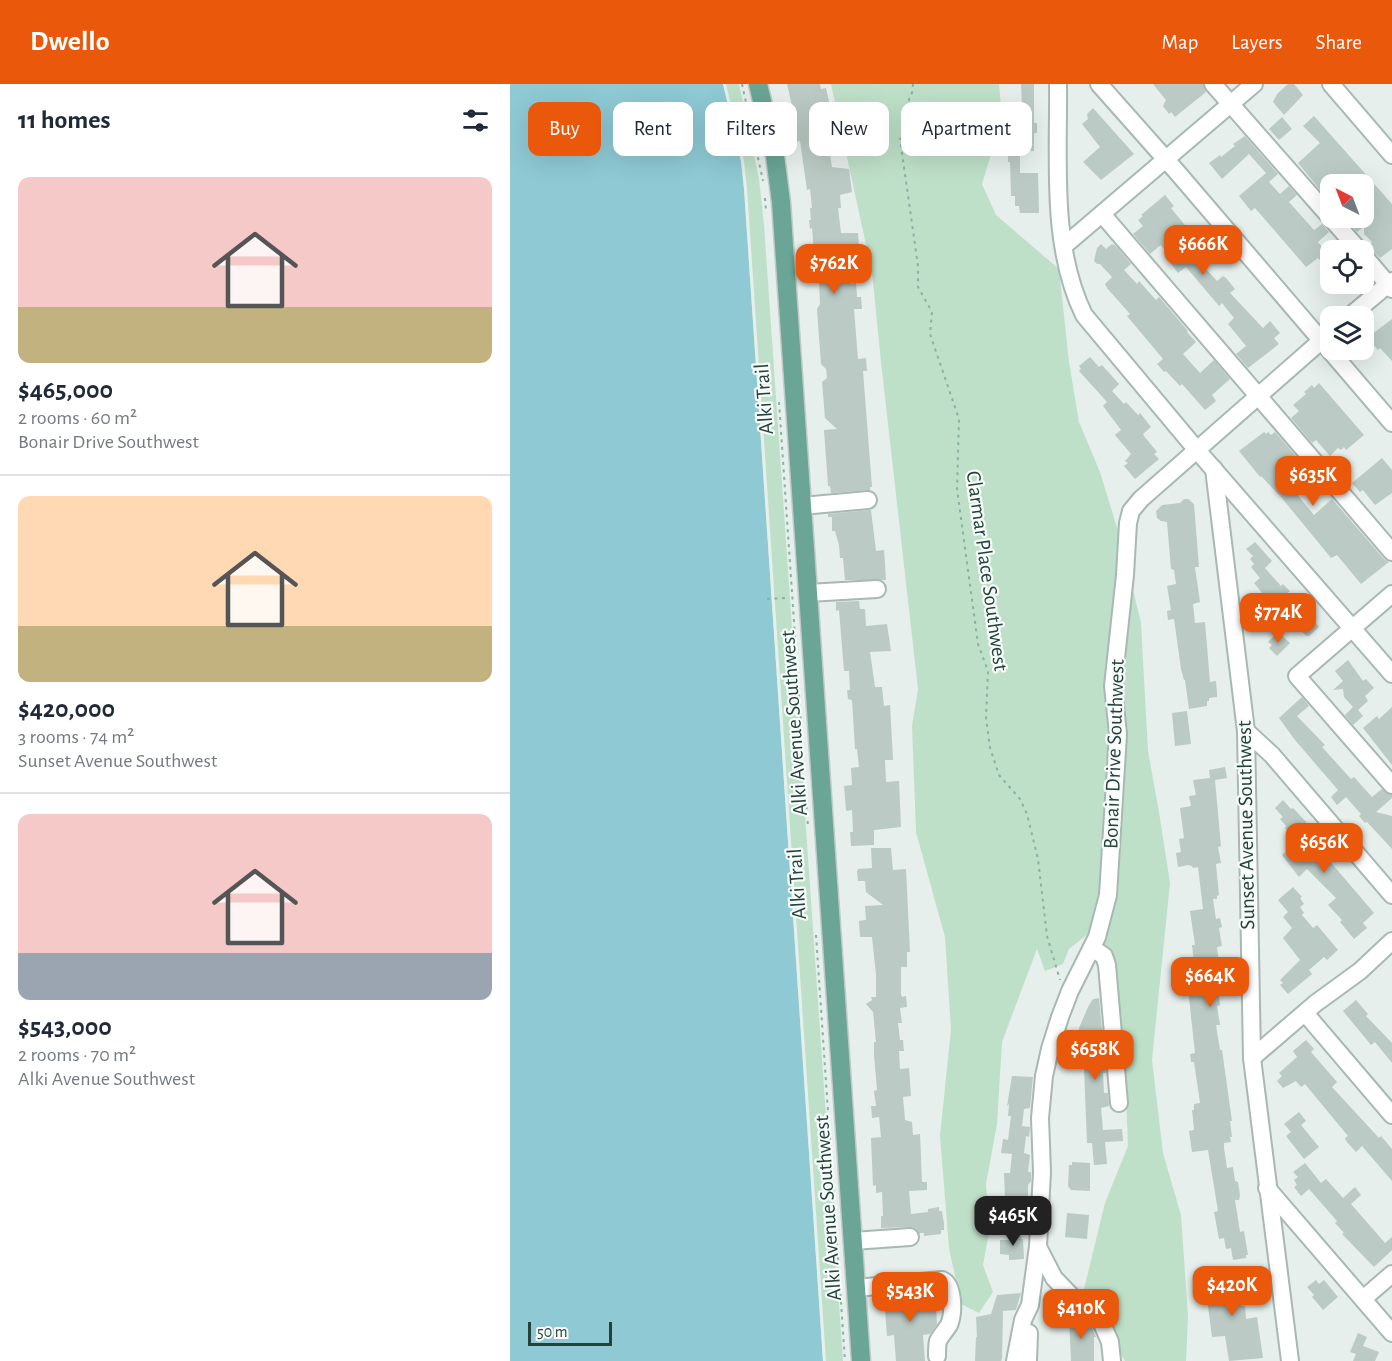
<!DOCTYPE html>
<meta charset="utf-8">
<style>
body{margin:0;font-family:"Alegreya Sans",sans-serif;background:#f6f6f7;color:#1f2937;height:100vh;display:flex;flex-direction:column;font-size:22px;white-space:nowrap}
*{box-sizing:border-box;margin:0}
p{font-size:20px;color:#747a83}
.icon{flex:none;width:33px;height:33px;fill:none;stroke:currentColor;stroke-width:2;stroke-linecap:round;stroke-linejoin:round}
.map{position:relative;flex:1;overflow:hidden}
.details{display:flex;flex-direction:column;background:#fff;width:510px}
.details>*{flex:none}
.banner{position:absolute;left:18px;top:18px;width:570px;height:54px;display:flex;gap:12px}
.needle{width:39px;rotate:318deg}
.controls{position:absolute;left:810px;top:90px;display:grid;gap:12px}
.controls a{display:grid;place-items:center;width:54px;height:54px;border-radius:12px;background:#fff;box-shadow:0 6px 24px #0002;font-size:30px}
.scale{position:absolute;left:18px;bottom:15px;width:84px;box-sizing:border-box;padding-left:6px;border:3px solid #24423a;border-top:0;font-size:16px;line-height:21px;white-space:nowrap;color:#24423a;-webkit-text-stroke:4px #f7fbf9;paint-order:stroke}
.price{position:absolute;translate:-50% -51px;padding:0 14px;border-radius:12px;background:#ea580c;color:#fff;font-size:20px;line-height:39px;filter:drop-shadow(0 2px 3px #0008)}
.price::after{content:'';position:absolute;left:50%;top:36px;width:18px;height:14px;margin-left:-9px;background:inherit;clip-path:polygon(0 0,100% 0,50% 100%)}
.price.current{background:#222;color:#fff}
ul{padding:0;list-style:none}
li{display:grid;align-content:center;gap:12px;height:318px;padding:0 18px}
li+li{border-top:2px solid #e0e1e3}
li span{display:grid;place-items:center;height:186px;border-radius:12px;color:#555}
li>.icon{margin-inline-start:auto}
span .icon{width:108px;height:108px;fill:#fffc;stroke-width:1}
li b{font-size:26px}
h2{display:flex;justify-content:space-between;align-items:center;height:72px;padding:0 18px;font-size:26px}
.tag{padding:0 21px;border-radius:12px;background:#fff;box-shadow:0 6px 24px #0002;font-size:21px;line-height:54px}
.tag.current{background:#ea580c;color:#fff}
header{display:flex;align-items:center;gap:36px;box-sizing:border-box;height:84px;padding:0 30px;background:#ea580c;color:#fff}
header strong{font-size:28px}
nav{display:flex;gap:33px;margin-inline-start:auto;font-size:21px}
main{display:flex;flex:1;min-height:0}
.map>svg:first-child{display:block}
.green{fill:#bfe0c8}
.water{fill:#8ec9d4}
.pier{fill:#e6efeb}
.building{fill:#bbcac4}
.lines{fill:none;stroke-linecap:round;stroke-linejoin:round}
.minor-casing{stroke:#a8b8b2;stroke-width:20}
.major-casing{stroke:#c2cac8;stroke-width:21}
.path{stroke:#86b3a5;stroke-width:2;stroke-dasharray:3 4.5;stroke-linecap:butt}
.minor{stroke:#fff;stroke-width:16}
.major{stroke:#6aa596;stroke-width:18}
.labels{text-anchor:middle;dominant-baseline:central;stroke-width:4.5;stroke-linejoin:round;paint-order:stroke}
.street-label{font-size:21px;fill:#24423a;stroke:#f7fbf9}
</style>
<header>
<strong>Dwello</strong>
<nav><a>Map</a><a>Layers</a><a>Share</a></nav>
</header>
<main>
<section class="details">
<h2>11 homes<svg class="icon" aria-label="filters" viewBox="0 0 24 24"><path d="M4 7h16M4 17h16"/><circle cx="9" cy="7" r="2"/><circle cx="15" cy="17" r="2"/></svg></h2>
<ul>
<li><span style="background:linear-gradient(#f6c9c9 70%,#c2b280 0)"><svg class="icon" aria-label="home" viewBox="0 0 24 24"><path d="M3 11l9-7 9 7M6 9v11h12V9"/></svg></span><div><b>$465,000</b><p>2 rooms · 60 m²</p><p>Bonair Drive Southwest</p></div></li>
<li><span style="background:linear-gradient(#ffd9b3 70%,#c2b280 0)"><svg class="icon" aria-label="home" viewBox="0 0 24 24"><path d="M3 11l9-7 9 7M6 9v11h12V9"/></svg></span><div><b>$420,000</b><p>3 rooms · 74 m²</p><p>Sunset Avenue Southwest</p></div></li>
<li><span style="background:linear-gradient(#f6c9c9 75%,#9aa5b1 0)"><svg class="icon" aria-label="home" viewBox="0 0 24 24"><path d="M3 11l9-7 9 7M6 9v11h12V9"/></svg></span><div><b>$543,000</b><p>2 rooms · 70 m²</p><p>Alki Avenue Southwest</p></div></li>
</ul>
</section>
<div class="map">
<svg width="882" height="1277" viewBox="0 0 882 1277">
<rect width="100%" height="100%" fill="#e6efeb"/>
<g class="green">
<polygon points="213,0 229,0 249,95 254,141 333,1277 313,1277"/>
<polygon points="321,0 489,0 492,34 472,100 486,131 549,185 559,278 569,338 590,388 612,460 631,539 638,667 649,728 660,799 642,976 653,1069 671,1131 678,1232 676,1277 615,1277 599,1250 572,1213 595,1119 618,1062 615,990 589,904 597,835 559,865 553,880 535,887 527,865 492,958 487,1040 476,1100 479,1148 473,1181 483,1208 469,1229 451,1220 439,1164 430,1052 441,945 435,853 406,748 402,642 408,605 371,278 362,188"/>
</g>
<polygon class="water" points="0,0 213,0 231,77 234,105 313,1277 0,1277"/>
<polygon class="pier" points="213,0 216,0 234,77 237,104 316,1277 313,1277 234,105 231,77"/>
<g class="building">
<polygon points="277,0 310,0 311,5 316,4 324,41 320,42 322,60 322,62 319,63 322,83 339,85 342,108 330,111 331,124 328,124 331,149 348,149 350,177 343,178 344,181 339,181 341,200 346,199 347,213 351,213 352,225 344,225 348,275 356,274 357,287 353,287 362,403 360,403 360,406 321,409 320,402 318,402 314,346 327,345 315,334 312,298 317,294 316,285 311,280 307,225 310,220 309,198 307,183 305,183 302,144 300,145 299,136 301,136 300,124 302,124 300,105 297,106 290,57 286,58 283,43 287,43"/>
<polygon points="511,0 524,0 524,39 527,39 527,49 524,49 524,67 510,67 510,89 528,89 529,129 510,129 509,122 505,122 505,112 501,112 500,78 498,78 498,63 487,63 487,53 498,53 499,22 512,22"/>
<polygon points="643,0 693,0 696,8 665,33 661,28 659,30 653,22 656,16"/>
<polygon points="778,0 784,0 793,11 774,31 763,18 767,10"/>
<polygon points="583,24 624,70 591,96 573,78 590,63 572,40 578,35 577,30"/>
<polygon points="804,32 882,120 882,165 870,174 859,163 862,158 854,150 854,143 847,148 838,137 842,134 854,134 854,100 820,100 820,118 788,79 810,59 793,42"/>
<polygon points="772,33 782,45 769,56 759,45"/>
<polygon points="735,52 768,90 759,98 770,110 779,102 787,111 779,118 804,146 812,140 819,148 808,158 820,173 820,188 808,174 796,183 745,124 741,127 729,112 756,89 739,70 712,95 699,79 710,71 711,73 725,62 723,60"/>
<polygon points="655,111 664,122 661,124 695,166 687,175 707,197 713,192 716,194 725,205 720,209 753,244 760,237 770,249 764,254 769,260 738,284 726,270 736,262 718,240 724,234 712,219 709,222 676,183 668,189 659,177 662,175 651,161 640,170 623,150 633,142 628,136 633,132 631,131"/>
<polygon points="591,160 596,165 602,160 606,162 621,180 614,186 627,200 629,197 646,216 649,213 678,247 677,248 686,258 673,270 690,289 704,276 720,295 702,311 706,317 695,326 672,300 670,302 656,287 654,288 647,280 653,275 617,232 620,230 597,204 595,200 602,193 590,180 587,180 584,177 587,164"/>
<polygon points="882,235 882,277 870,264 868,266 857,254"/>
<polygon points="580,273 589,283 592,281 609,300 602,307 614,320 616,318 628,331 630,329 641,343 633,350 634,352 647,368 644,370 649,375 625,395 614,382 618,379 615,377 621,370 605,351 611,346 593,322 597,318 569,287 571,285 569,282"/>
<polygon points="809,299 854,351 836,366 834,363 831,366 828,364 820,372 806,356 802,359 781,334 789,327 783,321 796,310 794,308 802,301 804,304"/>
<polygon points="754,348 756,350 758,348 761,351 765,348 804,393 795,383 781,396 789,405 785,408 804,431 822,415 874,475 879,478 851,500 827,471 821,474 771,413 751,392 750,393 729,367"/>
<polygon points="872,374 882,386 882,409 865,421 853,406 850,408 842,399"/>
<polygon points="674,415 678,415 684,420 689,483 685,483 690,518 683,520 685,539 695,538 700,598 706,597 707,609 707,613 699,614 699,617 697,617 697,622 679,625 675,596 674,596 671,585 664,535 658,536 657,527 661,526 657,502 666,500 664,486 661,485 657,438 651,437 647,434 646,427 652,421 670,419"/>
<polygon points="361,426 366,467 374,466 376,496 335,496 333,474 330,474 329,461 325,447 322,447 322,433 318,433 318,430"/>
<polygon points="745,458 762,477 755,484 771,502 773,500 780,507 766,519 773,527 759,539 748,524 757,515 744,499 750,494 741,483 744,480 740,475 743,472 736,465"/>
<polygon points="349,517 350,525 355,525 356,542 377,540 381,567 360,568 365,603 372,603 374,622 380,621 383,676 375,676 376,698 389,697 391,743 364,746 364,761 341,762 340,748 343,748 342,726 336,727 334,702 342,701 341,684 349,683 347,665 345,665 342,616 338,615 337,606 340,606 339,587 334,587 329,526 326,527 326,518"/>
<polygon points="797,527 809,543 799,552 796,552 790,545 792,543 786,537"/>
<polygon points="768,548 780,559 767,572 759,564 762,561 758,558"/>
<polygon points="838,576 853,597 856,595 864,604 855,612 858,617 848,626 853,632 843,641 835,631 843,623 834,613 833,605 823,606 833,597 825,587"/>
<polygon points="792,613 799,622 787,632 815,661 812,663 841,695 844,693 862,713 872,705 882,711 882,714 866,728 882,732 882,765 857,738 855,739 849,732 851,730 836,713 827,721 821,713 828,706 785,656 769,634"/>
<polygon points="882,623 882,681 853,644 867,632 869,635"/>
<polygon points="677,627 681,660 665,662 662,629"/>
<polygon points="715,683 717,694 705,696 711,762 708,763 711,779 706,780 709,811 707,812 707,815 703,815 706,835 710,834 712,843 709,844 712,862 707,863 711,896 707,896 710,921 707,922 710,941 706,941 710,966 712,966 722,1037 720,1037 722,1053 720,1053 721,1058 714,1059 714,1064 717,1084 723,1083 725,1097 728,1098 730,1111 729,1116 725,1116 730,1148 734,1147 738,1171 736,1171 736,1174 723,1176 721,1164 716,1165 714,1154 709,1155 704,1128 708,1127 698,1066 682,1068 679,1047 684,1046 682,1026 684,1026 684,1020 690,1019 684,978 681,978 680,970 685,969 676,886 681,886 680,880 684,879 682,861 685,861 680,827 693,825 688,783 683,784 682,782 678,781 668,783 666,769 671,768 669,755 674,754 670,724 681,722 679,712 686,711 683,696 700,694 699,686"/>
<polygon points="773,716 781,725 783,724 797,739 789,745 804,763 806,761 864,829 853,839 857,844 844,855 830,838 832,836 818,821 826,814 797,785 789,793 772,771 787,758 775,744 776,742 770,735 773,733 765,724"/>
<polygon points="361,764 381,764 383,786 396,785 400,868 397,868 397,883 391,883 391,910 392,913 396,912 397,923 390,924 392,939 388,939 390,956 393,956 394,967 389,967 390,985 399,984 400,997 401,1012 393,1013 395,1036 402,1038 403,1051 410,1050 412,1098 417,1098 417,1106 399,1107 401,1130 418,1128 418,1125 429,1123 429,1127 432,1127 434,1140 434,1146 431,1146 431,1150 414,1152 414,1149 409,1149 405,1144 400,1143 371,1144 371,1132 373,1132 372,1108 366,1109 366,1101 363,1102 361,1054 371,1053 369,1033 362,1034 361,1022 366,1022 364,1007 367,1006 364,971 364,958 366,958 363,928 356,920 362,916 361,913 366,913 366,891 362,853 350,853 349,837 356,836 355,822 373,821 356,808 355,797 348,797 347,787 348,785 362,784"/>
<polygon points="783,803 792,813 790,814 794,820 790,823 794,829 792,831 803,844 807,841 828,866 817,876 814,873 799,886 802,890 778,910 770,901 773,899 770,896 790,876 773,854 782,844 773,833 778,828 768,816"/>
<polygon points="589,914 596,989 593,989 594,1009 598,1009 599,1022 591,1024 593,1046 612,1045 613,1057 595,1058 597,1080 584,1081 582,1059 577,1059 574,984 565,984 565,960 569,954 569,944 578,923 583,915"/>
<polygon points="846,916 858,930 856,932 882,959 882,979 865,958 861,961 833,927"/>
<polygon points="796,956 804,965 801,968 827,998 822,1003 869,1054 871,1052 882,1065 882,1097 852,1062 846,1068 836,1057 835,1054 838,1052 795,1000 791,1003 786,997 773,1004 767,997 772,992 769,989 787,973 783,967"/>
<polygon points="502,992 523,993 520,1024 514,1025 512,1042 520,1043 519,1053 516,1052 514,1069 520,1071 518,1088 521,1088 521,1097 518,1101 518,1113 495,1114 494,1089 500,1089 502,1070 491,1069 493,1055 498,1056 501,1032 498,1032 499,1020 497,1022"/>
<polygon points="789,1028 796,1037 791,1041 809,1063 794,1075 776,1052 781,1048 774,1040"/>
<polygon points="562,1078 580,1079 580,1107 561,1106 558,1102 559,1081 562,1081"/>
<polygon points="795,1079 811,1099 816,1095 833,1114 845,1103 851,1111 841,1120 875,1159 882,1153 882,1166 864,1183 832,1150 834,1149 825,1139 827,1137 799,1105 791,1112 784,1103 787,1101 784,1096 788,1093 783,1088"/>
<polygon points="557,1129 579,1131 577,1155 555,1153"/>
<polygon points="511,1148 511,1155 513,1155 514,1175 499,1176 499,1171 490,1170 490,1156 500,1156 500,1149"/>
<polygon points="731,1185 733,1198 724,1200 726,1218 731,1217 731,1222 735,1222 736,1235 747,1233 753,1274 719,1277 715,1252 702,1253 694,1191"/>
<polygon points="806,1196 809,1200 814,1196 828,1213 813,1226 802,1213 804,1211 797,1203"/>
<polygon points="425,1207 427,1240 420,1250 413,1251 415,1277 386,1277 384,1251 377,1252 374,1212"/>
<polygon points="511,1209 506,1226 493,1227 492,1275 491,1277 465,1277 466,1253 467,1253 466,1233 481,1230 487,1211"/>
<polygon points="570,1233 581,1242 586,1253 584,1253 584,1277 561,1277 559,1234"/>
<polygon points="848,1249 857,1253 853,1262 869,1268 865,1277 843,1277 846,1270 840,1268"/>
</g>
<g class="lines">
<defs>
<g id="minor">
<path d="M548,0C549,76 540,161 574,231L686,365L882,590"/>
<polyline points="589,0 667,88 882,339"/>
<polyline points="703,0 849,166"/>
<polyline points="821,0 882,71"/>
<polyline points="592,130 882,468"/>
<polyline points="554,162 744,0"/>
<polyline points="854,172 882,205"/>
<polyline points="840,232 882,197"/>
<polyline points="704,385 736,647 742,974 780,1277"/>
<polyline points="292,422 358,416"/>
<polyline points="298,509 367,505"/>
<polyline points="882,510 787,592 882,701"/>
<polyline points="736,647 762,671 882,811"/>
<polyline points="582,864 594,872 597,881 609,1019"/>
<polyline points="795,929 882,1031"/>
<polyline points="742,974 806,919 850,887 882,857"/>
<polyline points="757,1104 882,1249"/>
<polyline points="343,1157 400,1153"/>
<polyline points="528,1163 544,1194 567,1218 590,1235 600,1258 602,1277"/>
<path d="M346,1204L432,1196C444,1201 444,1229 439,1241C436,1246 431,1251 428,1257C427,1261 427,1267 427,1272"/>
<polyline points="853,1215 882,1190"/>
<polyline points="505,1277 513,1236 520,1221 528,1162 532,1088 530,1034 534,992 540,965 550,933 560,907 587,853 598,811 608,650 603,602 615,491 618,439 621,427 631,415 820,249"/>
<polyline points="518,1277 519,1249"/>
</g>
<polyline id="major" points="248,0 265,72 271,118 351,1277"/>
</defs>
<use href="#minor" class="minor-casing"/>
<use href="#major" class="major-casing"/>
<g class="path">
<polyline points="232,0 253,97"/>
<polyline points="403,0 402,9 399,14 402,46 390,55 408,182 408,203 422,228 420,250 449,335 447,405 468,560 478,587 476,634 480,664 489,691 510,715 517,730 528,775 537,852 550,896"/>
<polyline points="255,114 256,127"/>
<polyline points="269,318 298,743"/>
<polyline points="257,515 276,514"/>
<polyline points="306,851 335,1277"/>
</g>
<use href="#minor" class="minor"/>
<use href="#major" class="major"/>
</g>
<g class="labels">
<g class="street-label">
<text transform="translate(254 315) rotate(-94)">Alki Trail</text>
<text transform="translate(477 487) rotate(82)">Clarmar Place Southwest</text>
<text transform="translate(284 639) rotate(-94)">Alki Avenue Southwest</text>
<text transform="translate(604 670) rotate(-88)">Bonair Drive Southwest</text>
<text transform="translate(736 741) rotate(-91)">Sunset Avenue Southwest</text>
<text transform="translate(287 800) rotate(-94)">Alki Trail</text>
<text transform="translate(318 1124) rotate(-94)">Alki Avenue Southwest</text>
</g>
</g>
</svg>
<div class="controls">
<a><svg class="needle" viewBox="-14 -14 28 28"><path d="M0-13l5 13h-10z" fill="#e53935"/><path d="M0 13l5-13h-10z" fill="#747a83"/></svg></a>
<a><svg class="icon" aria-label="locate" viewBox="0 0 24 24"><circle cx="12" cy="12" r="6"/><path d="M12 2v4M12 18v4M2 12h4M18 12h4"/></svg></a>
<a><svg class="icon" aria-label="layers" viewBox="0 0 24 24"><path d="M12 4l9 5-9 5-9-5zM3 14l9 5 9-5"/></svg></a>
</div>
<div class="scale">50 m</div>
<b class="price" style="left:693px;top:192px">$666K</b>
<b class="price" style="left:324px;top:211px">$762K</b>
<b class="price" style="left:803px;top:423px">$635K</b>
<b class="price" style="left:768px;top:560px">$774K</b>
<b class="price" style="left:814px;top:790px">$656K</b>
<b class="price" style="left:700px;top:924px">$664K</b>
<b class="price" style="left:585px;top:997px">$658K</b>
<b class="price current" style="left:503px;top:1163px">$465K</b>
<b class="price" style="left:722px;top:1233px">$420K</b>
<b class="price" style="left:400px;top:1239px">$543K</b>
<b class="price" style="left:571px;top:1256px">$410K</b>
<div class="banner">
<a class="tag current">Buy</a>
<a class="tag">Rent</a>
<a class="tag">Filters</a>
<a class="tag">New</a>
<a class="tag">Apartment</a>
</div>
</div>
</main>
